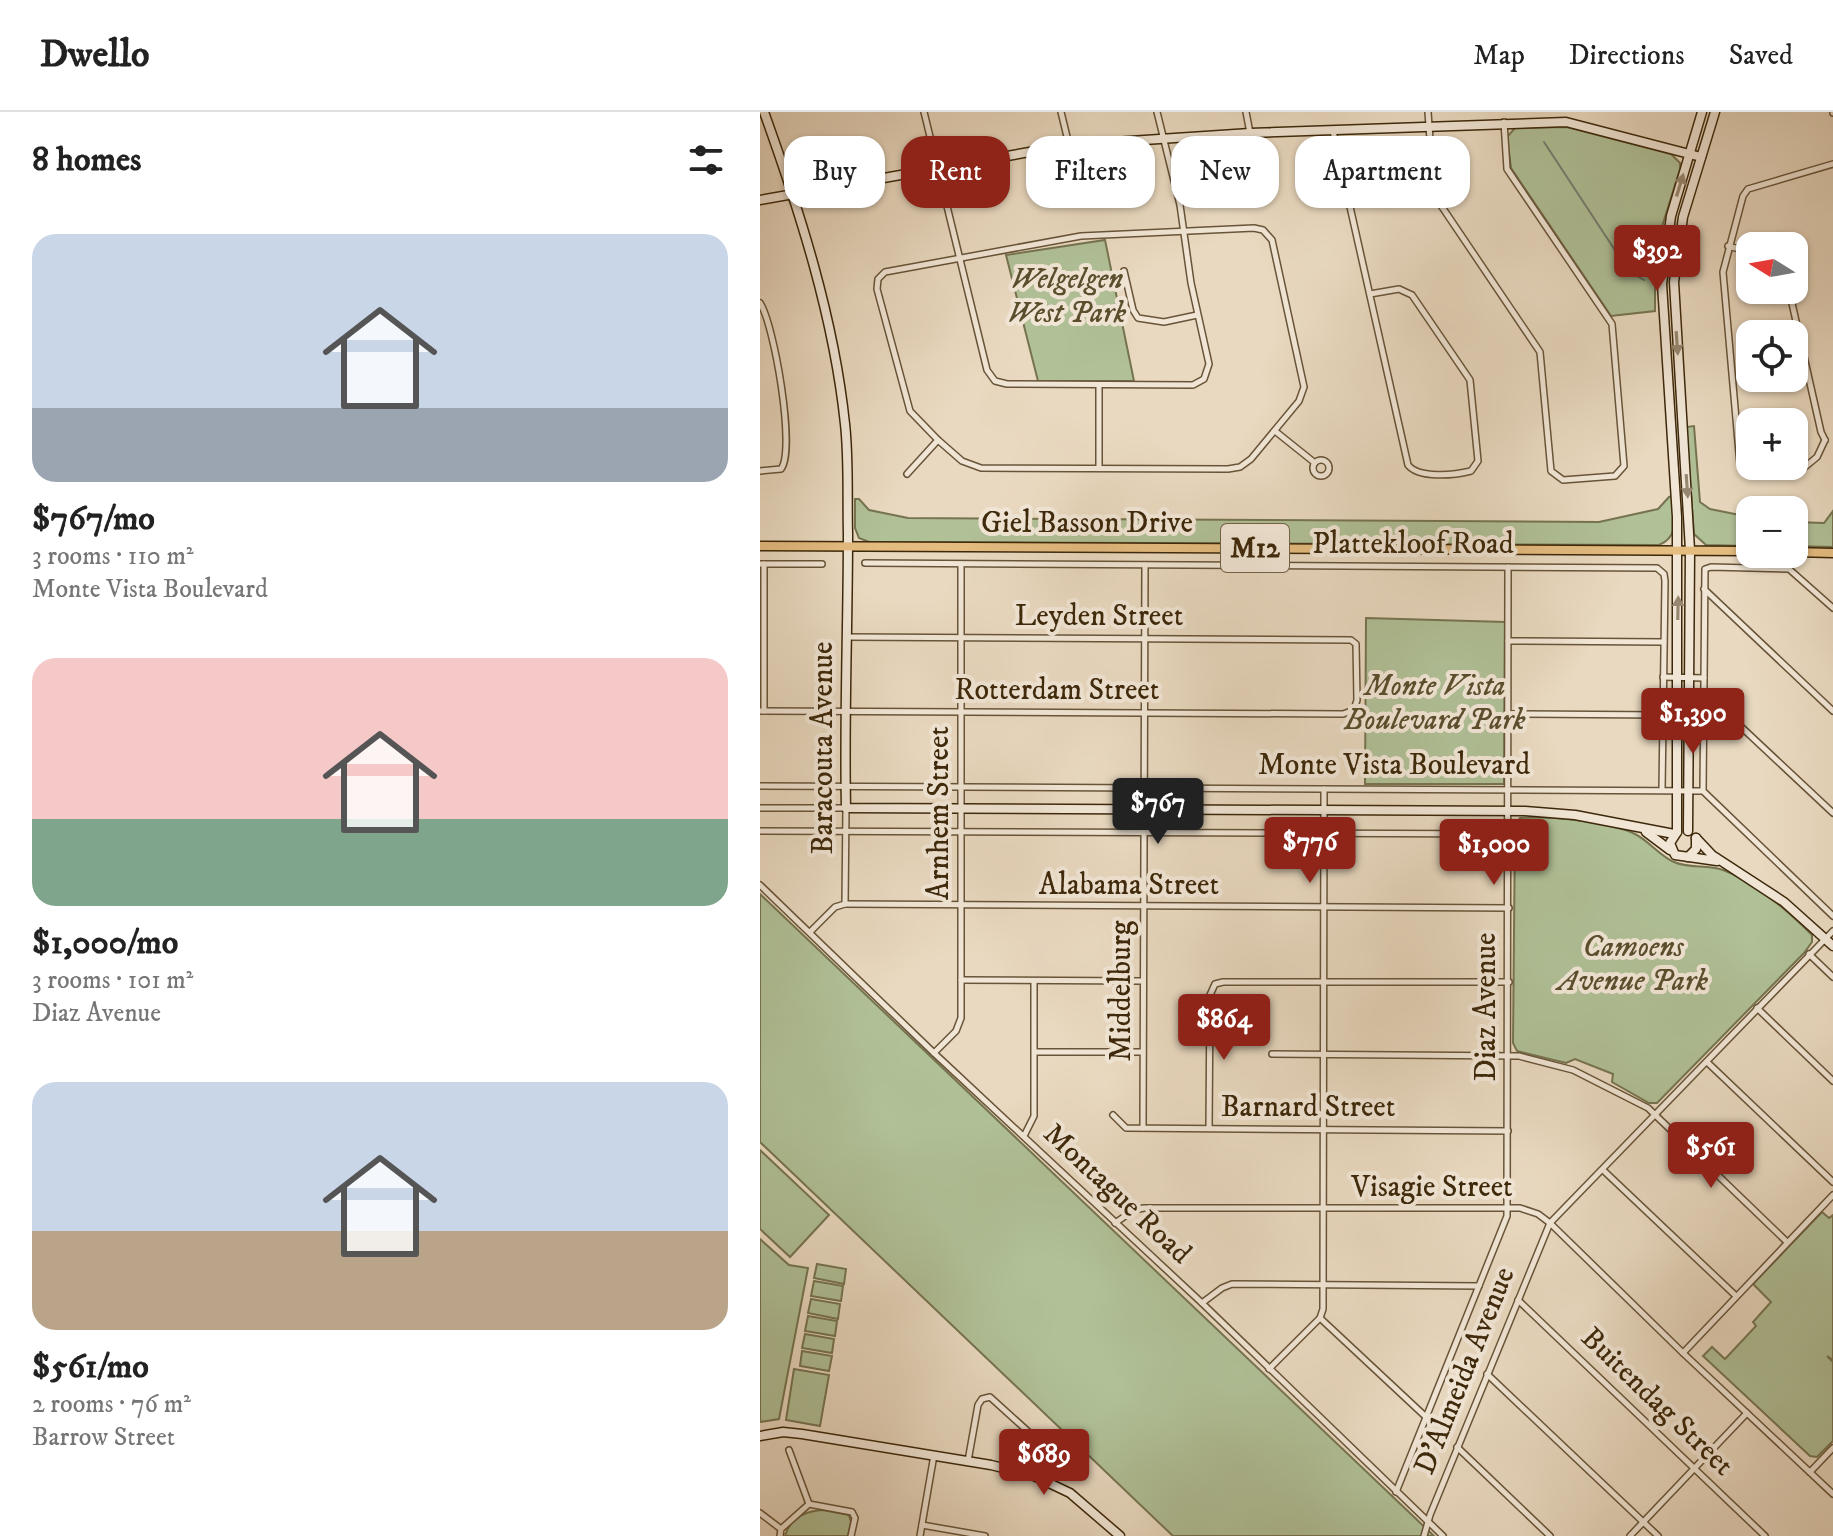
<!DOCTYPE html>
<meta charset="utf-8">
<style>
body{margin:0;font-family:"IM FELL DW Pica",serif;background:#f6f6f6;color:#222;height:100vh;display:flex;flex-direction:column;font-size:30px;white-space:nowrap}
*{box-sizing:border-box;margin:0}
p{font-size:26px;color:#767676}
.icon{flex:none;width:44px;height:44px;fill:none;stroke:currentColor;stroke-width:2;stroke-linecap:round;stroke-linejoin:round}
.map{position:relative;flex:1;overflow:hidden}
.side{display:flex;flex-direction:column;background:#fff;width:760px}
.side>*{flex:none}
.banner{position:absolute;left:24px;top:24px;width:760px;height:72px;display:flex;gap:16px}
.needle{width:52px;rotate:281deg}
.controls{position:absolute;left:976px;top:120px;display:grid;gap:16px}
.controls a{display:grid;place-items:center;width:72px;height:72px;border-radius:16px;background:#fff;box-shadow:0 2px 6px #0004;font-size:40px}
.price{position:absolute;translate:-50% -68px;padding:0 18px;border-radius:8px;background:#8f2418;color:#fff;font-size:26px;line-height:52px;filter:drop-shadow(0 2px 4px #0008)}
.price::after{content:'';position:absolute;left:50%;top:48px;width:24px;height:18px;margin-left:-12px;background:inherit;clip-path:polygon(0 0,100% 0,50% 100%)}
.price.active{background:#222;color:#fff}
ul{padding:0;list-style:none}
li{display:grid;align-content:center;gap:16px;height:424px;padding:0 32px}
li span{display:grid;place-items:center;height:248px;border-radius:24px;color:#555}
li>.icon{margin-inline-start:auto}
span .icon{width:144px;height:144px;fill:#fffc;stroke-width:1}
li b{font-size:34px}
h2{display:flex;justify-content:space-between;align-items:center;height:96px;padding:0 32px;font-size:34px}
.pill{padding:0 28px;border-radius:24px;background:#fff;box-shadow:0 2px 6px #0004;font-size:28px;line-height:72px}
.pill.active{background:#8f2418;color:#fff}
header{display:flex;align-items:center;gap:48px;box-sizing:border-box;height:112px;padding:0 40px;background:#fff;border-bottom:2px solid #e0e0e0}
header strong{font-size:38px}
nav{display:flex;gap:44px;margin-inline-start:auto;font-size:28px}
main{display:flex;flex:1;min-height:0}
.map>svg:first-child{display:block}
.green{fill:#b0c097;stroke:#767450;stroke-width:2}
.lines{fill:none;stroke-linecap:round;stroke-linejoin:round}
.stream{stroke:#747f72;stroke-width:2}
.street-casing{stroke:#685438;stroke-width:8}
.secondary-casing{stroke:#3d280a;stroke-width:11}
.primary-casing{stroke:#3d280a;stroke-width:11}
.street{stroke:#f1e6d6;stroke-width:5}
.secondary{stroke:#f1e6d6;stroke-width:8}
.primary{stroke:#e4bc80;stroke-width:8}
.oneway{fill:#978770}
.labels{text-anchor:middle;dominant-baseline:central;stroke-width:8;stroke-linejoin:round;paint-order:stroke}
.shield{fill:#f1e6d6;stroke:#736147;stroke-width:2}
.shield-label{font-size:28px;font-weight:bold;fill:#3d280a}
.park-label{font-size:30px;font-style:italic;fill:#5a4e2d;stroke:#f1e6d6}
.street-label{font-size:30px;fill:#3d280a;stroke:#f1e6d6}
</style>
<header>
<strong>Dwello</strong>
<nav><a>Map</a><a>Directions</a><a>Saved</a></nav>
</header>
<main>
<section class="side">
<h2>8 homes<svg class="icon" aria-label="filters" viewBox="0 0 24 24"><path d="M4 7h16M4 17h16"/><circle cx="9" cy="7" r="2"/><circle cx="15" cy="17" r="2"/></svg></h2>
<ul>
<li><span style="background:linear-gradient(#c9d6e8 70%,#9aa5b1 0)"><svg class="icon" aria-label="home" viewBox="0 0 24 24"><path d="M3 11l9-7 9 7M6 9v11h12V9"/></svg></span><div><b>$767/mo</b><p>3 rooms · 110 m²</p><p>Monte Vista Boulevard</p></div></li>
<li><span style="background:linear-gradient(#f6c9c9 65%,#7fa58c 0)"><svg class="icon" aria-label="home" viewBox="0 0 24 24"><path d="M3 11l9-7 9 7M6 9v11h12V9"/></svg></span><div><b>$1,000/mo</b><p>3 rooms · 101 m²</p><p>Diaz Avenue</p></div></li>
<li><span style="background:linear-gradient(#c9d6e8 60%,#b9a48a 0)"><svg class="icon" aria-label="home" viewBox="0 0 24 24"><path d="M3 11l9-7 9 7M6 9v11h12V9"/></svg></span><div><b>$561/mo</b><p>2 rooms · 76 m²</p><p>Barrow Street</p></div></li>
</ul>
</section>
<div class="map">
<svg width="1073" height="1424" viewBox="0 0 1073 1424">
<rect width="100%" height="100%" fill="#e9d9c0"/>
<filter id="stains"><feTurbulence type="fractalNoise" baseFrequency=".0025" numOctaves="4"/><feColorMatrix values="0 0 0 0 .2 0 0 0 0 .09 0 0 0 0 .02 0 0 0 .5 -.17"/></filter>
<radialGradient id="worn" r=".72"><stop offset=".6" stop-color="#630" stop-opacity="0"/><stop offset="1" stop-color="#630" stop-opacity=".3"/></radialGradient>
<g class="green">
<polygon points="807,15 911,42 920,51 920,57 900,121 895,165 895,199 851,204 751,56 747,25 755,16"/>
<polygon points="345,128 374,269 278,269 246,143"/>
<polygon points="934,314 940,390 950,397 990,405 990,434 946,433 934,422 926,315"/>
<path d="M913,384C914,404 920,425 899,433L109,430L99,426L95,416V387H99L109,398L148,406L839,410L898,397L909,385Z"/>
<polygon points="1073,399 1073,435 1034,434 1034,410 1064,411"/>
<polygon points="606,506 745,510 744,672 605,672"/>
<path d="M760,706C787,703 850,710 875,722C889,729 900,744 914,750C929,757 948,752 963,758C995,770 1028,799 1052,823V830L1044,841L897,991H889L852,970L853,962L815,947L806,951L757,939L753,931L755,714Z"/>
<polygon points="0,782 674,1424 413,1424 0,1030"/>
<polygon points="0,1038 69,1103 30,1145 0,1117"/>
<polygon points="1062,1100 1069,1106 1073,1103 1073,1248 1067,1244 1073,1250 1073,1329 1057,1345 1050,1344 943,1244 952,1235 965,1247 996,1214 993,1210 1011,1190 993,1172"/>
<polygon points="0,1127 29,1153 48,1156 19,1307 0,1310"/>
<polygon points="57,1152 86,1157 84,1172 54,1166"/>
<polygon points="54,1169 83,1174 81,1189 51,1184"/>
<polygon points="51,1187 80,1192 78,1207 48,1201"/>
<polygon points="48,1204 77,1209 75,1224 45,1219"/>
<polygon points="45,1222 74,1227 72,1241 42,1236"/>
<polygon points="42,1239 72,1244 69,1259 40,1254"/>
<polygon points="34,1257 69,1263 60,1314 26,1308"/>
<path d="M63,1398L89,1403L91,1410L88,1424H25C30,1406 45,1399 63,1398Z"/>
</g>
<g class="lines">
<polyline class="stream" points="784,30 864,152 875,163 884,168"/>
<defs>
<g id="street">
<polyline points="164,0 227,258 235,269 247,272 433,273 444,267 449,252 431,171 420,93 397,0"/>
<polyline points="301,0 309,33"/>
<polyline points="486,0 490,21"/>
<polyline points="668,0 673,69 678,89 780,240 791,359 803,368 855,364 864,354 852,212 747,57 744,10"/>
<polyline points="1073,0 1073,1"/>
<path d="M573,19L648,353C659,367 695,363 711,359L718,349L710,268L652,183L639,177L610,182"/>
<polygon points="494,116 503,118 512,128 544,275 539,289 491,347 480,355 468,357 221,356 202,349 178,328 150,299 117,177 118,167 125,160 321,124"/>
<polyline points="968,134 990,140"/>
<polyline points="364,159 373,198 378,206 404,210 437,203"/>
<polyline points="1029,178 1061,320 1065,328"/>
<path d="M0,191C14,212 36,338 21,357L0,359"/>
<polyline points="339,273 339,356"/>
<polyline points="515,319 555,351"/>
<polyline points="1065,328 1057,345 1040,359 993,359 980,352 963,160 983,84 988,77 1073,52"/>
<circle cx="561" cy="356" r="8"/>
<polyline points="147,362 178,328"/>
<polyline points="105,451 897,456 904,462 905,469 902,678"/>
<polyline points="0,452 62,452"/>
<polyline points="4,452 4,599"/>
<polyline points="944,477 1073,599"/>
<polyline points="748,529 904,530"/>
<polyline points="903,565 944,566"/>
<polyline points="945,581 1073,701"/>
<polyline points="0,599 583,602 594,598 597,588 596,532 591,528 87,525"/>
<polyline points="747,602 903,603"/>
<polyline points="0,674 943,679 1073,804"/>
<polyline points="943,679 945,457 951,455 1029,457 1073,496"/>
<polyline points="0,696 86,696 85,792 75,795 50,820"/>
<polyline points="0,719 749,722"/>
<polyline points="0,773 174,941 442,1191 683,1424"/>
<polyline points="85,792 749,796"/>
<polyline points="1049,842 1073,865"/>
<polyline points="201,868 382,869"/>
<polyline points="997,896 1073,969"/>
<polyline points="275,940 382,940"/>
<polyline points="174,941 196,919 201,906 201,452"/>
<polyline points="512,942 759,944 813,958 888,996 1027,1130"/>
<polyline points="947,950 1073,1070"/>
<polyline points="353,1003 366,1016 748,1019"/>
<polyline points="383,1016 385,453"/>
<polyline points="449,1016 450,883 455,872 463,870 749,870"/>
<polyline points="264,1024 274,1004 274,869"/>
<polyline points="843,1058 976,1184"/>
<polyline points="355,1111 374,1098 384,1096 760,1096 778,1102 790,1111 923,1241 1073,1382"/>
<polyline points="758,1188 1005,1424"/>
<polyline points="442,1191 462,1176 472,1172 719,1174"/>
<polyline points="560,1206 666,1305"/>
<polyline points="923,1241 1073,1083"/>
<polyline points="509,1257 560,1206 563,1197 564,677"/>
<polyline points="727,1262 898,1424"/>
<polyline points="697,1335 790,1424"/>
<polyline points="29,1338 49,1392"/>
<polyline points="208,1349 218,1293 222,1287 230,1285 282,1332 272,1363"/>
<polyline points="1050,1360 1073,1336"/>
<polyline points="636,1380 747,1104 748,455"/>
<polyline points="0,1401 21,1417"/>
<polyline points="162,1413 225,1424"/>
<polyline points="20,1424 21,1417 49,1392 92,1400 95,1406 91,1424"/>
<polyline points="160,1424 174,1343"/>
<polyline points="664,1424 670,1403 790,1111 1073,819"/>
<polyline points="870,1424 987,1301"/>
</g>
<g id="secondary">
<path d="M4,0C40,100 74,206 85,312C89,348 87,385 88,422C88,513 84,605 86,696L765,699L815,703L914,722"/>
<polyline points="0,88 309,33 490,21 806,10 941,45"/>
<polyline points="928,719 930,438 914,170 923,105 955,0"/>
<polyline points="886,720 910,738"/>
<polyline points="917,720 917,405 902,172 911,104 942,0"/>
<polyline points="917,720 910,731 915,743 957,749"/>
<polyline points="936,726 952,743 1024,790 1073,834"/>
<polyline points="928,745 936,737 936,726"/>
<polyline points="0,1324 23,1320 42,1322 231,1353 272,1363 310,1381 360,1424"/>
</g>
<g id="primary">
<polyline points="0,434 990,439"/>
<polyline points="1034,440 1073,441"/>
</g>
</defs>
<use href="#street" class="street-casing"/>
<use href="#secondary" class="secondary-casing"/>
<use href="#primary" class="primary-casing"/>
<use href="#street" class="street"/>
<use href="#secondary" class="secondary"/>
<use href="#primary" class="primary"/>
</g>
<defs><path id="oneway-solid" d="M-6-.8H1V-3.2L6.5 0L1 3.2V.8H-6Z" transform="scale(2)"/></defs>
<g class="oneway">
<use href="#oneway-solid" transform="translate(920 73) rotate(-73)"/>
<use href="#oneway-solid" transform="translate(917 231) rotate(86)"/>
<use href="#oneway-solid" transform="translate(927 374) rotate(86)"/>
<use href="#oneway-solid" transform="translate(918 496) rotate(-89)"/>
</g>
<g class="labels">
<rect class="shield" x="461" y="412" width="68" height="48" rx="6"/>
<g class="shield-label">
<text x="495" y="436">M12</text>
</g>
<g class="park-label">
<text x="307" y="167">Welgelgen<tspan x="307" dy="34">West Park</tspan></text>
<text x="675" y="574">Monte Vista<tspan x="675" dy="34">Boulevard Park</tspan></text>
<text x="873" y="835">Camoens<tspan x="873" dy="34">Avenue Park</tspan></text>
</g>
<g class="street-label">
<text x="327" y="411">Giel Basson Drive</text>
<text x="653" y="432">Plattekloof Road</text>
<text x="339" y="504">Leyden Street</text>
<text x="297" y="578">Rotterdam Street</text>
<text transform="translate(63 636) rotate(-90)">Baracouta Avenue</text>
<text x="634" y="653">Monte Vista Boulevard</text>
<text transform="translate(179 701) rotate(-90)">Arnhem Street</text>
<text x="369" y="773">Alabama Street</text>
<text transform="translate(361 879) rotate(-90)">Middelburg</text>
<text transform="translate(726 895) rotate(-90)">Diaz Avenue</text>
<text x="548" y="995">Barnard Street</text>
<text x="672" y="1075">Visagie Street</text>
<text transform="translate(357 1082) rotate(43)">Montague Road</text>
<text transform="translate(705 1259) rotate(-68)">D'Almeida Avenue</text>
<text transform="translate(897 1290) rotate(44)">Buitendag Street</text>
</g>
</g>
<rect width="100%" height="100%" filter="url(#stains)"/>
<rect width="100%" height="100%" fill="url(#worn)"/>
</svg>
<div class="controls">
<a><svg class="needle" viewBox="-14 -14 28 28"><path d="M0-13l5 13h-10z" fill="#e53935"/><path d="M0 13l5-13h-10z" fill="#767676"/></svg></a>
<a><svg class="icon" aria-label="locate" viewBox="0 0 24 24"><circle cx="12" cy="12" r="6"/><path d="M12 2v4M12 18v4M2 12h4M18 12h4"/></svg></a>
<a>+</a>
<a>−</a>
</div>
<b class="price" style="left:897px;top:181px">$392</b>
<b class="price" style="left:933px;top:644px">$1,390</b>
<b class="price active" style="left:398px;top:734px">$767</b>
<b class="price" style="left:550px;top:773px">$776</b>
<b class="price" style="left:734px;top:775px">$1,000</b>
<b class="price" style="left:464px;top:950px">$864</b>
<b class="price" style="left:951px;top:1078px">$561</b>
<b class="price" style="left:284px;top:1385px">$689</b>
<div class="banner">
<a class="pill">Buy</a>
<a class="pill active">Rent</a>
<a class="pill">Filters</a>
<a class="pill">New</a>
<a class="pill">Apartment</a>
</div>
</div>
</main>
